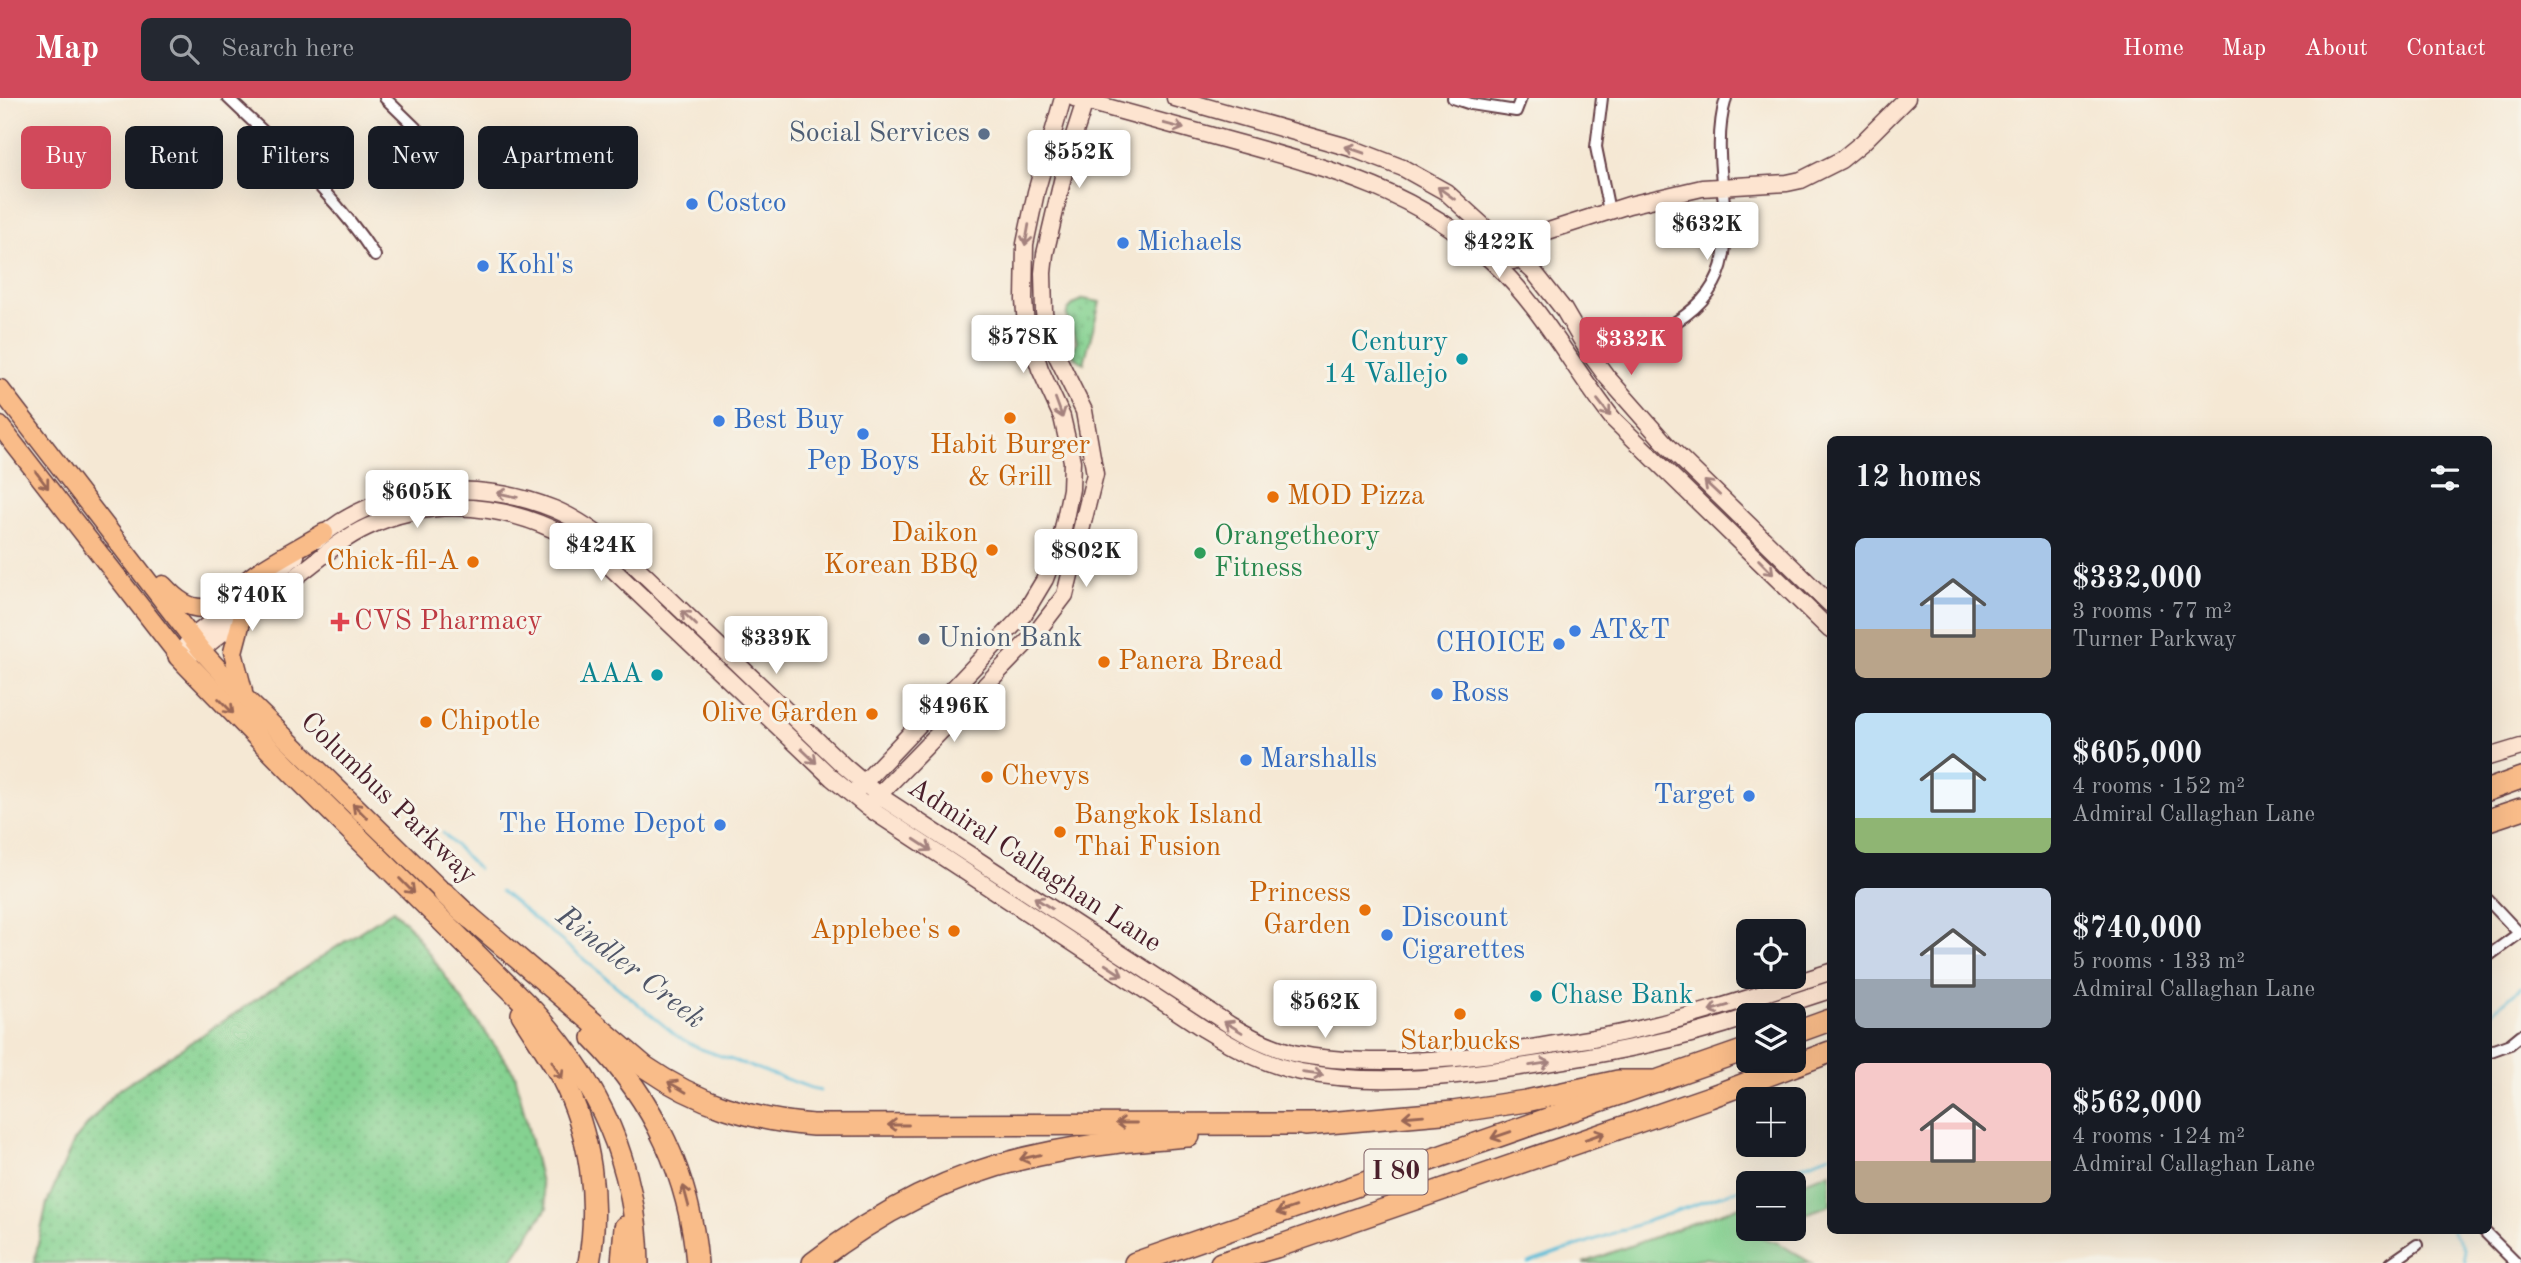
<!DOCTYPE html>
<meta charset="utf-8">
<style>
body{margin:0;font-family:"Old Standard TT",serif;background:#242831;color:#f1f3f6;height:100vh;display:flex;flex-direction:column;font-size:26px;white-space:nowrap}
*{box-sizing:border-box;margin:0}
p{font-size:23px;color:#9ea1a6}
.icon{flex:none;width:38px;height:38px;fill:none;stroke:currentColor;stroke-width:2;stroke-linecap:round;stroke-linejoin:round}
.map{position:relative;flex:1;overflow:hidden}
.drawer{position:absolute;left:1827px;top:338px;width:665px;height:798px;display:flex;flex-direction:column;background:#171b24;border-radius:10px;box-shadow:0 7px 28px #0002}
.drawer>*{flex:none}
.banner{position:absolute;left:21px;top:28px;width:665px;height:63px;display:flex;gap:14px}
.buttons{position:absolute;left:1736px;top:821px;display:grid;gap:14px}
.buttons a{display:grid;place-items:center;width:70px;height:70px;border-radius:10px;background:#171b24;box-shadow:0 7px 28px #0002;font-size:35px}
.price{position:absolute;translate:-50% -60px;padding:0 16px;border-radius:7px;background:#fff;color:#222;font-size:23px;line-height:46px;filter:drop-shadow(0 2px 4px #0008)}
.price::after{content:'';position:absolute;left:50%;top:42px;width:21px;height:16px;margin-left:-10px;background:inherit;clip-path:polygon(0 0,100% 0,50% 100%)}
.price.selected{background:#d1495b;color:#fff}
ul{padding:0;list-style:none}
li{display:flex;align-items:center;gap:21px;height:175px;padding:0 28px}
li span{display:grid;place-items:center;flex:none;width:196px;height:140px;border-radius:10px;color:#555}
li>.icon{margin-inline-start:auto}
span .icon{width:84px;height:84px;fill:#fffc;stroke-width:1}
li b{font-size:30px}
h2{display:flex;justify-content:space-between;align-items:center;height:84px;padding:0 28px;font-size:30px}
.tag{padding:0 24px;border-radius:10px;background:#171b24;box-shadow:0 7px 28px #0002;font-size:24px;line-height:63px}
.tag.selected{background:#d1495b;color:#fff}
header{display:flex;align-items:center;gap:42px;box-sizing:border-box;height:98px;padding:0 35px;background:#d1495b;color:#fff}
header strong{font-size:33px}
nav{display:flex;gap:38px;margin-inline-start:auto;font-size:24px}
.search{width:490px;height:63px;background:#242831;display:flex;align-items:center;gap:18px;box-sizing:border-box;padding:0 24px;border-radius:10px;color:#9ea1a6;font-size:26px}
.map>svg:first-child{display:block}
.grass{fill:url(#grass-dots);stroke:#68785e;stroke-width:2}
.park{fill:#85d291;stroke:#68785e;stroke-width:2}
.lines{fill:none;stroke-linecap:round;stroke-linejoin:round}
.stream{stroke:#5bbdd9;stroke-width:2.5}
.street-casing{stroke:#643d44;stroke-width:14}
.secondary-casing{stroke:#643d44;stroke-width:19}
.primary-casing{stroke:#643d44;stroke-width:21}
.highway-casing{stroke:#643d44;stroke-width:24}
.street{stroke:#fff;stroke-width:10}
.secondary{stroke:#fde4d0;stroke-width:16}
.primary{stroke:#f9bc89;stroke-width:18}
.highway{stroke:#f9bc89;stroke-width:21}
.oneway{stroke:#a4827e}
.oneway2{stroke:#965}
.service-dot{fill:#5c6f8a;stroke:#f7f3e8;stroke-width:2.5}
.shop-dot{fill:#3f7fe0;stroke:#f7f3e8;stroke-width:2.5}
.culture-dot{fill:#0f9aa8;stroke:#f7f3e8;stroke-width:2.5}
.food-dot{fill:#e8710a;stroke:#f7f3e8;stroke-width:2.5}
.leisure-dot{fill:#2e9e5b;stroke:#f7f3e8;stroke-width:2.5}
.health-dot{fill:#e0444e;stroke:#f7f3e8;stroke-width:2.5}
.labels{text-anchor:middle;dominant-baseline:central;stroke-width:6;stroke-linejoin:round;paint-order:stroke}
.shield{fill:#f7f3e8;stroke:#7e5f64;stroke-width:2}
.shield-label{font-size:26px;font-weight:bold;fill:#4a1f2b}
.service-label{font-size:28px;fill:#4e5e75;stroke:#f7f3e8;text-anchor:end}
.shop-label{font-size:28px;fill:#366cbe;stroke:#f7f3e8;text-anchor:start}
.culture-label{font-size:28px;fill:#0d838f;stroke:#f7f3e8;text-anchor:end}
.food-label{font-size:28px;fill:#c56008;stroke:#f7f3e8;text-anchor:start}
.leisure-label{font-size:28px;fill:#27864d;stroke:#f7f3e8;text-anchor:start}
.health-label{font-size:28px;fill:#be3a42;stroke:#f7f3e8;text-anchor:start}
.street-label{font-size:28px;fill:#4a1f2b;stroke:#f7f3e8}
.water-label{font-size:30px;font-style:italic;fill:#505668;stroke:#f7f3e8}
</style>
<header>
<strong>Map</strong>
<div class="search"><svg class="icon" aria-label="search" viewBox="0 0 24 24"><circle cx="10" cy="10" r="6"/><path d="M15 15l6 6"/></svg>Search here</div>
<nav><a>Home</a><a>Map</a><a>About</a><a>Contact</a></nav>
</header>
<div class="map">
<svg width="2521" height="1165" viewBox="0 0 2521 1165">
<defs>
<pattern id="grass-dots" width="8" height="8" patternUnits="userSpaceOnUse" patternTransform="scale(1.75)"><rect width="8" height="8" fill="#85d291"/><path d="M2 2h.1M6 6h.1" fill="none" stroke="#74b47d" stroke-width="1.8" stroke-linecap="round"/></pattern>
</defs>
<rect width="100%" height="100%" fill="#f7f3e8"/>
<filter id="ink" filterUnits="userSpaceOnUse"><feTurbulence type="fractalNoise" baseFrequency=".0143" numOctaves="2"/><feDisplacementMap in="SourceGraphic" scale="14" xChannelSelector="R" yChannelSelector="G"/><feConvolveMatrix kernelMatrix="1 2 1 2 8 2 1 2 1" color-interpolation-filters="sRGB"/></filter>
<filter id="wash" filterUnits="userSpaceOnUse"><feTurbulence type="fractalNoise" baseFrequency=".00686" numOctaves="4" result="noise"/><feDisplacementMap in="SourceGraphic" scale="28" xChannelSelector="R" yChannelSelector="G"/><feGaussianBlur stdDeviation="1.57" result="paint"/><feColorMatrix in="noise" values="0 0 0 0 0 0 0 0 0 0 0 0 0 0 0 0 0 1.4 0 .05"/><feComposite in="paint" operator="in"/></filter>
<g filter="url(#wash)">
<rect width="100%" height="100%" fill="#f5e8d4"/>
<g class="grass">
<path d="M1083,201L1100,204L1084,265L1074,259L1073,252L1077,243C1071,223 1054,215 1083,201Z"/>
<polygon points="393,812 410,829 515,976 547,1110 510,1165 34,1165 47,1105 74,1043 115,994"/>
</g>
<g class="park">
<polygon points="1830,1074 1830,1107 1794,1120 1794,1088"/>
<polygon points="1748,1105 1748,1130 1765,1131 1752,1136 1778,1145 1811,1165 1739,1165 1704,1160 1673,1165 1583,1165"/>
</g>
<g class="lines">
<g class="stream">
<polyline points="443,735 478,771"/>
<polyline points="501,793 678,939 701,951 820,993"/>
<polyline points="2488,918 2521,889"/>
<polyline points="1756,1085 1830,1057"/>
<polyline points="2451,1132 2464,1151 2465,1165"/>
<polyline points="1528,1165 1748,1088"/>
</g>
</g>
</g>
<g filter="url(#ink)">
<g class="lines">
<defs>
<g id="street">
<path d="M228,0C280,50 336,97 375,158"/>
<polyline points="385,0 421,35 439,46"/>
<polyline points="1453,0 1471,6 1516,13 1521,0"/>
<polyline points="1602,0 1596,49 1609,113"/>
<path d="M1665,230C1771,174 1700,88 1726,0"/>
<polyline points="2488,802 2519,835"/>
<polyline points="2488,858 2521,834"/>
<polyline points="2488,954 2510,946 2521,937"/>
<polyline points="2483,1132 2516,1165"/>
<polyline points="2391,1165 2417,1147"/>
</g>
<g id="secondary">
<path d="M1074,0C1128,15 1183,30 1238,45C1332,71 1420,95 1494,165C1542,210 1572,269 1613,321L1830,532"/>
<polyline points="1175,0 1351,50 1403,70 1446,94 1534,174 1564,212 1588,253 1607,279 1666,346 1830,506"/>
<polyline points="1513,163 1514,154 1545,134 1629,107 1702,90 1787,85 1801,82 1841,62 1863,44 1907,0"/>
<path d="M317,442C379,386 479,380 554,411C580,422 603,439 625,458L844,668L878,697L1230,927C1250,939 1271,949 1293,955C1323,962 1353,963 1383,963C1434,964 1482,958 1532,950C1561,945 1591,941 1621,935C1692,920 1761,896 1830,874"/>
<path d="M188,556L201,552C234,525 268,499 302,474C323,458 343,440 367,429C446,392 535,410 602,461L832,680L867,709L1204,931C1235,950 1266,967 1301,974C1380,989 1462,978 1540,966C1610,955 1681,942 1748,919"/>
<polyline points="179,558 191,540 296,458"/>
<polyline points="2488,659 2521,649"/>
<polyline points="856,693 1024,516 1045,481 1062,436 1071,391 1072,363 1062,319 1040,271 1026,228 1024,202 1025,146 1036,94 1063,0"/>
<polyline points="872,704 1036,535 1065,497 1095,376 1084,313 1054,252 1048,235 1044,214 1043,175 1045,156 1069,53 1086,0"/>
<polyline points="1753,917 1830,892"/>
</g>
<g id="primary">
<polyline points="0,291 201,552 245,600 444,795"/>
<polyline points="0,328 179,558"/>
<path d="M163,487C175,500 190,514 210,509C225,505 244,483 258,474C279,460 302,448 324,435"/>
<polyline points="242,520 233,554 243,593"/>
</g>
<g id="highway">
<path d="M179,558L292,674L533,913C600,987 636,1065 638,1165"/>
<polyline points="2488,692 2521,680"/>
<polyline points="2488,722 2521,711"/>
<polyline points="444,795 470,820"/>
<path d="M459,810L645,969C697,1005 751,1022 813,1027L1316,1026"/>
<path d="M522,916C535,937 550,958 562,980C591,1036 600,1104 589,1165"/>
<polyline points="1794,935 1830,922"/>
<path d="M593,940C654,1002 690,1079 697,1165"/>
<polyline points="1305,1027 1453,1014 1526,1003 1618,983 1658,983"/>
<polyline points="622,1165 625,1129"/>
<path d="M813,1165C880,1113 956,1074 1039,1057C1088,1046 1139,1042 1189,1038"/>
<polyline points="1135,1165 1748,951"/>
<polyline points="1221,1165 1276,1149 1710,999 1830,954"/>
</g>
</defs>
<use href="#street" class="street-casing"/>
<use href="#secondary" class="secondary-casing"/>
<use href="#primary" class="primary-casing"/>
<use href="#highway" class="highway-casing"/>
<use href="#street" class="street"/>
<use href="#secondary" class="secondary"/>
<use href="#primary" class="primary"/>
<use href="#highway" class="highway"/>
</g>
<defs><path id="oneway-shaft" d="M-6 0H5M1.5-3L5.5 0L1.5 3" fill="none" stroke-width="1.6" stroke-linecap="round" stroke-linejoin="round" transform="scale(1.75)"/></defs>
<g class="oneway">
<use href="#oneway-shaft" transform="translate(1174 28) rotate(15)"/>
<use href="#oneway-shaft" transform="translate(1355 52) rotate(-161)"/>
<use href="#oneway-shaft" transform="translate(1446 95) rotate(-144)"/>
<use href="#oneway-shaft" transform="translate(1027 137) rotate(100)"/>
<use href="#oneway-shaft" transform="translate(1059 310) rotate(70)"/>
<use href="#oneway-shaft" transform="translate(1604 310) rotate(52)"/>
<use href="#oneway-shaft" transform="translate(1712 390) rotate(-137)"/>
<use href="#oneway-shaft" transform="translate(507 397) rotate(-168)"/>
<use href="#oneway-shaft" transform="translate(1766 469) rotate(45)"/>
<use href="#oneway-shaft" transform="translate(689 520) rotate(-136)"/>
<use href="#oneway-shaft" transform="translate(809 658) rotate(44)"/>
<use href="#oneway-shaft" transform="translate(923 747) rotate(33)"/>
<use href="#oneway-shaft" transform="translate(1043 805) rotate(-147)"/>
<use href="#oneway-shaft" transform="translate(1114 872) rotate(33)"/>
<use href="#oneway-shaft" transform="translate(1719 910) rotate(164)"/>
<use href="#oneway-shaft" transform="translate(1233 929) rotate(-149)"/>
<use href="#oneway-shaft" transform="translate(1540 966) rotate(-9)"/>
<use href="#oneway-shaft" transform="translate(1313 976) rotate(8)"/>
</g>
<g class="oneway2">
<use href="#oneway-shaft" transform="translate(42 382) rotate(53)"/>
<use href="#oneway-shaft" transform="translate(226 608) rotate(45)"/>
<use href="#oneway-shaft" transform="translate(360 713) rotate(-135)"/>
<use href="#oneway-shaft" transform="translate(407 788) rotate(45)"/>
<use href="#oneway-shaft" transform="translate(557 972) rotate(60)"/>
<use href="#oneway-shaft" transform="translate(677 989) rotate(-150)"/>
<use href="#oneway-shaft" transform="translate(1413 1018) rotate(175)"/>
<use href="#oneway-shaft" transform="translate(1126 1025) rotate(-180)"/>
<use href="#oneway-shaft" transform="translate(898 1027) rotate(180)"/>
<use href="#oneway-shaft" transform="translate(1501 1037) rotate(161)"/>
<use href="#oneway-shaft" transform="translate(1595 1038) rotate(-19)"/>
<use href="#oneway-shaft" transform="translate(1030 1059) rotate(167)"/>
<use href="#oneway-shaft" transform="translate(686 1098) rotate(-105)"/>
<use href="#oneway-shaft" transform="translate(1286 1112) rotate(161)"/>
</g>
</g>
<g class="service-dot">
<circle cx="984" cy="36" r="7"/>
<circle cx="924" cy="541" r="7"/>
</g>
<g class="shop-dot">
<circle cx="692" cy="106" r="7"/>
<circle cx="1123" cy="145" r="7"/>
<circle cx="483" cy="168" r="7"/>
<circle cx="719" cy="323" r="7"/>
<circle cx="863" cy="336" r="7"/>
<circle cx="1575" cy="533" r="7"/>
<circle cx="1559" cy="546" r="7"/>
<circle cx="1437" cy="596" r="7"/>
<circle cx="1246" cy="662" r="7"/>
<circle cx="1749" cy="698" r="7"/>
<circle cx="720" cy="727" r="7"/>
<circle cx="1387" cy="837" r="7"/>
</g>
<g class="culture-dot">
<circle cx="1462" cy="261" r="7"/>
<circle cx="657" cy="577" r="7"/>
<circle cx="1536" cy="898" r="7"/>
</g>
<g class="food-dot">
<circle cx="1010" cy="320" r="7"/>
<circle cx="1273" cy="399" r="7"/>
<circle cx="992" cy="452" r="7"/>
<circle cx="473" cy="464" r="7"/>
<circle cx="1104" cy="564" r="7"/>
<circle cx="872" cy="616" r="7"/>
<circle cx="426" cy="624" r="7"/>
<circle cx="987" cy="679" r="7"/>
<circle cx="1060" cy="734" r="7"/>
<circle cx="1365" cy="812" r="7"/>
<circle cx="954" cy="833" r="7"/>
<circle cx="1460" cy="916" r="7"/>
</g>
<circle class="leisure-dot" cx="1200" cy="455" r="7"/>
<path class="health-dot" d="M336.5 513.5h7v7h7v7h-7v7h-7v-7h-7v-7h7z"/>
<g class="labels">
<rect class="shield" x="1364.5" y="1051.5" width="63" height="45" rx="5"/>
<g class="shield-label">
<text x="1396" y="1074">I 80</text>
</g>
<g class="service-label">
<text x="970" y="36">Social Services</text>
<text x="938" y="541" text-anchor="start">Union Bank</text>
</g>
<g class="shop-label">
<text x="706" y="106">Costco</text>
<text x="1137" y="145">Michaels</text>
<text x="497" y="168">Kohl's</text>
<text x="733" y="323">Best Buy</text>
<text x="863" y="364" text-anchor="middle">Pep Boys</text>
<text x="1589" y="533">AT&amp;T</text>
<text x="1545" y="546" text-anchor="end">CHOICE</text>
<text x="1451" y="596">Ross</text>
<text x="1260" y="662">Marshalls</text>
<text x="1735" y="698" text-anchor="end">Target</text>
<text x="706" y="727" text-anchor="end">The Home Depot</text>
<text x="1401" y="821">Discount<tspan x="1401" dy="32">Cigarettes</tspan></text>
</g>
<g class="culture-label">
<text x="1448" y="245">Century<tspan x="1448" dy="32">14 Vallejo</tspan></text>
<text x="643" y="577">AAA</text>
<text x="1550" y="898" text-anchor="start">Chase Bank</text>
</g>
<g class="food-label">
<text x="1010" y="348" text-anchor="middle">Habit Burger<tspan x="1010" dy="32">&amp; Grill</tspan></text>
<text x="1287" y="399">MOD Pizza</text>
<text x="978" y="436" text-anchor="end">Daikon<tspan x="978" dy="32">Korean BBQ</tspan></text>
<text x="459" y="464" text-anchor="end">Chick-fil-A</text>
<text x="1118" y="564">Panera Bread</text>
<text x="858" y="616" text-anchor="end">Olive Garden</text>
<text x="440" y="624">Chipotle</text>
<text x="1001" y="679">Chevys</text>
<text x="1074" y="718">Bangkok Island<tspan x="1074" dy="32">Thai Fusion</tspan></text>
<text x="1351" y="796" text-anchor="end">Princess<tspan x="1351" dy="32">Garden</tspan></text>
<text x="940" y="833" text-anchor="end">Applebee's</text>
<text x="1460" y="944" text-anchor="middle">Starbucks</text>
</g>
<g class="leisure-label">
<text x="1214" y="439">Orangetheory<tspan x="1214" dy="32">Fitness</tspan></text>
</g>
<g class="health-label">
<text x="354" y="524">CVS Pharmacy</text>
</g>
<g class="street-label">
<text transform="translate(388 701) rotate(44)">Columbus Parkway</text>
<text transform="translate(1034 768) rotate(33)">Admiral Callaghan Lane</text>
</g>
<g class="water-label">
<text transform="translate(630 870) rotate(38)">Rindler Creek</text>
</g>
</g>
</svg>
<div class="buttons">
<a><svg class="icon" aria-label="locate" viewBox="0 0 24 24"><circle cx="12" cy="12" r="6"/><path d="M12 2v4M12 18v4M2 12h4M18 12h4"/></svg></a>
<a><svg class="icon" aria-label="layers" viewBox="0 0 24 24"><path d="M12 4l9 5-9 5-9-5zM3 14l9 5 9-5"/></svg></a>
<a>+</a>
<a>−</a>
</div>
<b class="price" style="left:1079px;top:92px">$552K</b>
<b class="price" style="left:1707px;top:164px">$632K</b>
<b class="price" style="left:1499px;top:182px">$422K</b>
<b class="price" style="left:1023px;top:277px">$578K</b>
<b class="price selected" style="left:1631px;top:279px">$332K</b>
<b class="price" style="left:417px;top:432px">$605K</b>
<b class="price" style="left:601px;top:485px">$424K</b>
<b class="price" style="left:1086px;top:491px">$802K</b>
<b class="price" style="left:252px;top:535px">$740K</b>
<b class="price" style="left:776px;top:578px">$339K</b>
<b class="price" style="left:954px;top:646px">$496K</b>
<b class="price" style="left:1325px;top:942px">$562K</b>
<div class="banner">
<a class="tag selected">Buy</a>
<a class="tag">Rent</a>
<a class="tag">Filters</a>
<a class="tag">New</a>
<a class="tag">Apartment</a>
</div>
<section class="drawer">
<h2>12 homes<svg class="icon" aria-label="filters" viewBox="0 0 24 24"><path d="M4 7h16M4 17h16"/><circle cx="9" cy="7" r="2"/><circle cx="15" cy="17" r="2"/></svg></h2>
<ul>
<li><span style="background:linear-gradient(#a9c7e8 65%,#b9a48a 0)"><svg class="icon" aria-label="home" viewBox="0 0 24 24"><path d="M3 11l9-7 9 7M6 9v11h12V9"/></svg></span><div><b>$332,000</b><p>3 rooms · 77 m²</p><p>Turner Parkway</p></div></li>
<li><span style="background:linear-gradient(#bfe0f5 75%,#8fb573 0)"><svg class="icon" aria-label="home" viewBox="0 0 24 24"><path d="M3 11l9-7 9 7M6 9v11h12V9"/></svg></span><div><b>$605,000</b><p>4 rooms · 152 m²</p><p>Admiral Callaghan Lane</p></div></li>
<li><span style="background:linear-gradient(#c9d6e8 65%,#9aa5b1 0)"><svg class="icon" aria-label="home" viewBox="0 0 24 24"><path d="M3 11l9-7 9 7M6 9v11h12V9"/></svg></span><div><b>$740,000</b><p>5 rooms · 133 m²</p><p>Admiral Callaghan Lane</p></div></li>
<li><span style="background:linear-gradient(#f6c9c9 70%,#b9a48a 0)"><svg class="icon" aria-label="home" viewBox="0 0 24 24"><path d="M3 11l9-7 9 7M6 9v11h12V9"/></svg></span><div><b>$562,000</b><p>4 rooms · 124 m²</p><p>Admiral Callaghan Lane</p></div></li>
</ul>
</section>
</div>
